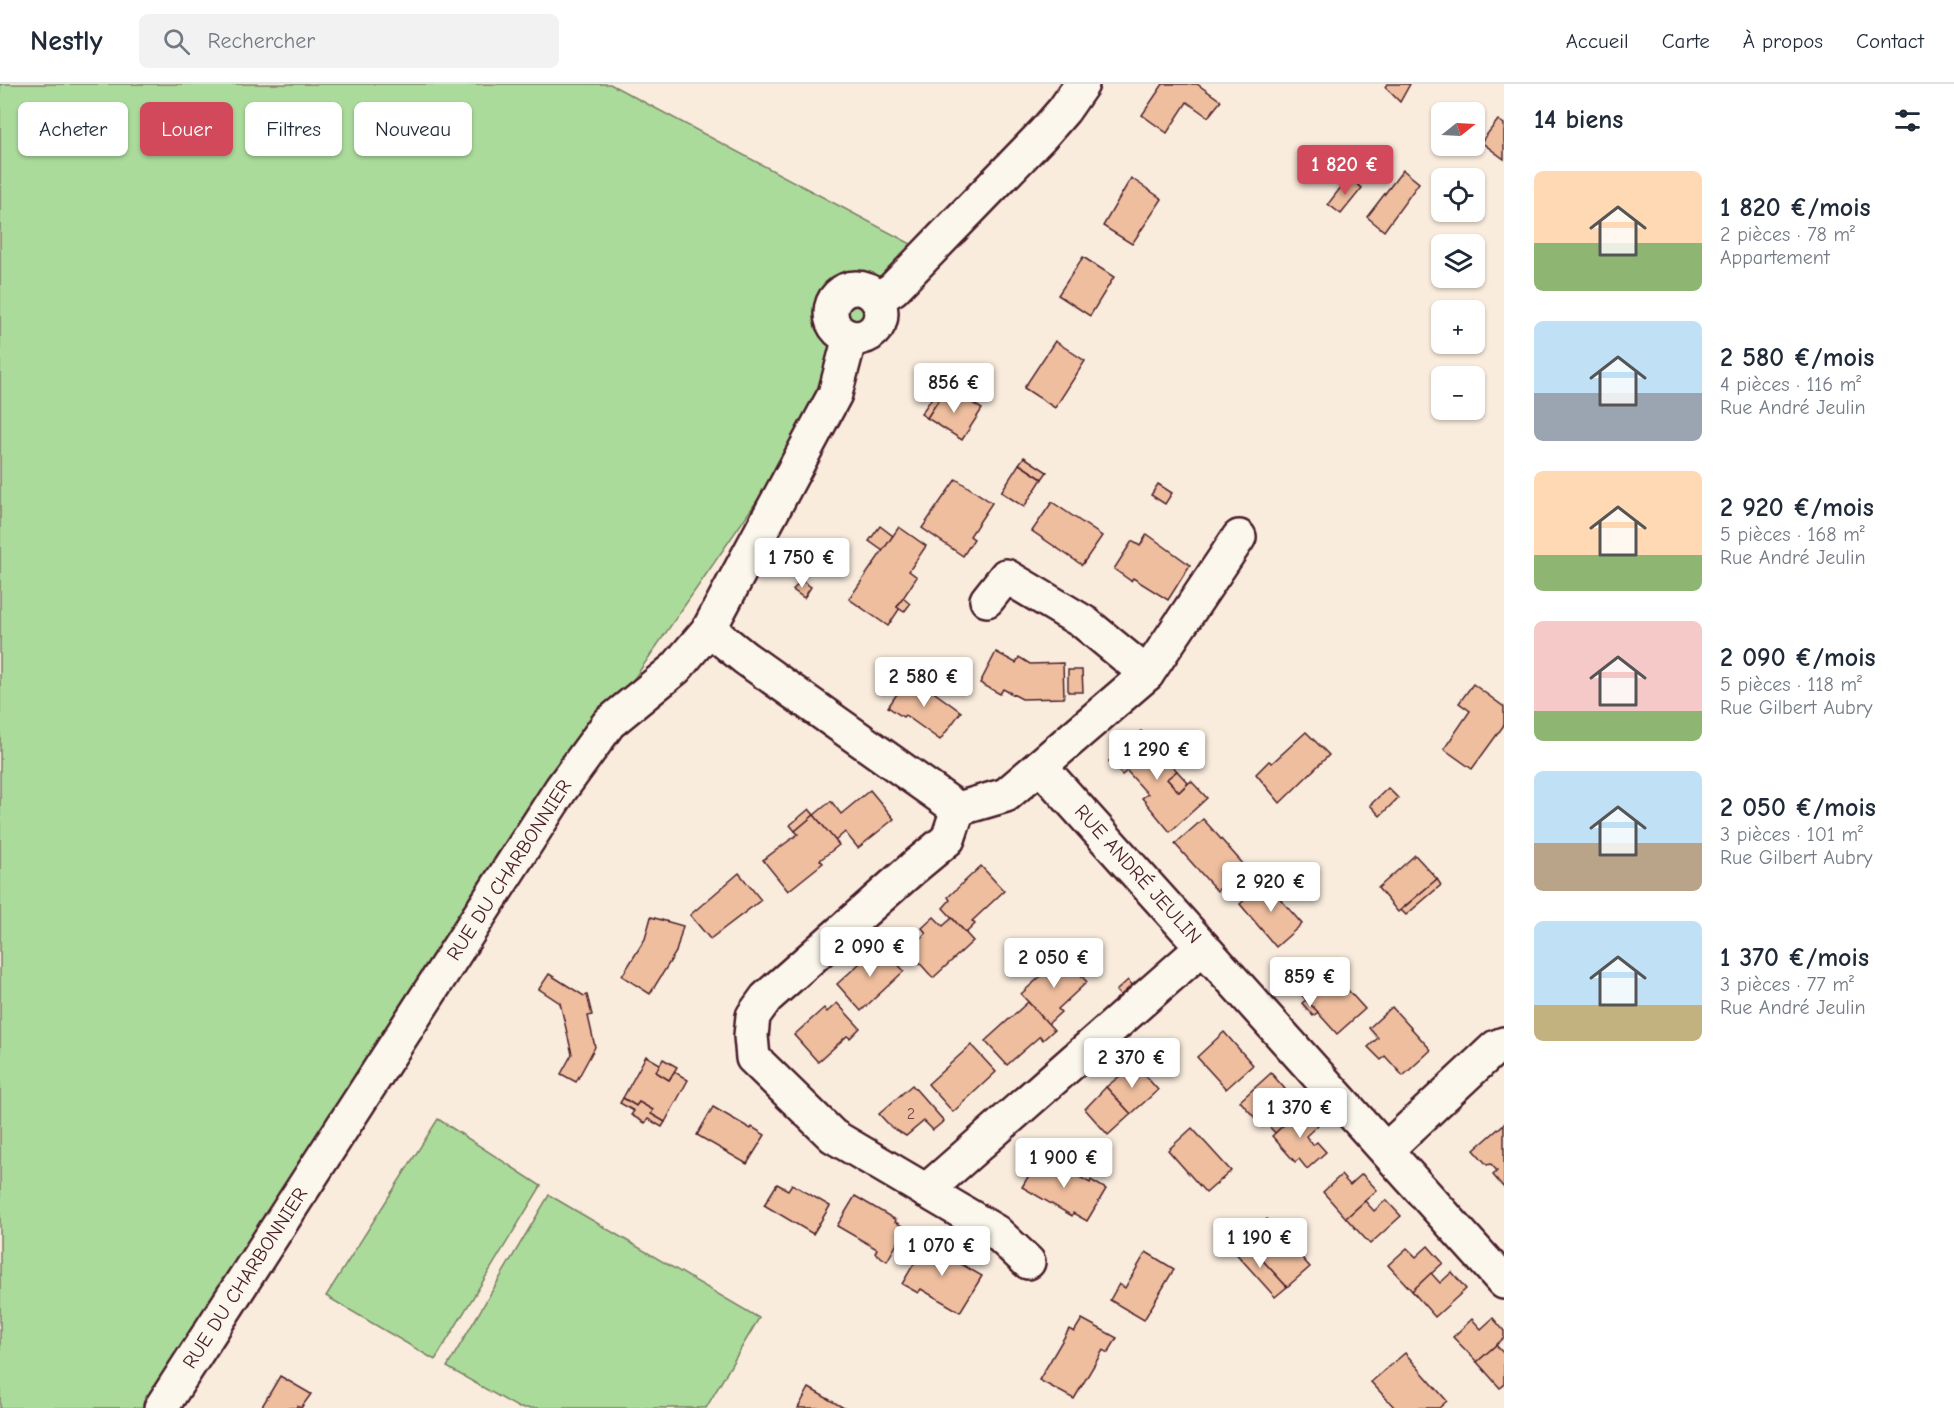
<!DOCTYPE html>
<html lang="fr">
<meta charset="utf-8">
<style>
body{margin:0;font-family:"Comic Neue",sans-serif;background:#f2f2f3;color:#1f2937;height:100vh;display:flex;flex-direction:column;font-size:22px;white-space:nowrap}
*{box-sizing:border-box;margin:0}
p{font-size:20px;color:#747a83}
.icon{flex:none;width:33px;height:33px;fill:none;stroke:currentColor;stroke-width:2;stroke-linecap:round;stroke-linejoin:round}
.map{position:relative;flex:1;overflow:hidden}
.side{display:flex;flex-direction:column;background:#fff;width:450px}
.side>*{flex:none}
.guide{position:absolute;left:18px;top:18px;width:570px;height:54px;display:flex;gap:12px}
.needle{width:39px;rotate:72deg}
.tools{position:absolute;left:1431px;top:18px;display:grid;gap:12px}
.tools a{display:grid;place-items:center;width:54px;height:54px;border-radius:9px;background:#fff;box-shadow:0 2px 4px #0004;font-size:30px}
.price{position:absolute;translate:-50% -51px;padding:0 14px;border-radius:6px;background:#fff;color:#222;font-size:20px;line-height:39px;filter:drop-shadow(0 2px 3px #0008)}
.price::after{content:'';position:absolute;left:50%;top:36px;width:18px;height:14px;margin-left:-9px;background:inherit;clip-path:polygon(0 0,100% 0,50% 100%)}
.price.active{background:#d1495b;color:#fff}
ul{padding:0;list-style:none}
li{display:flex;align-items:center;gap:18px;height:150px;padding:0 30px}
li span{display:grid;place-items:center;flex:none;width:168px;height:120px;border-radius:9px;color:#555}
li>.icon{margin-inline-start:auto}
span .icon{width:72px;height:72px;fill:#fffc;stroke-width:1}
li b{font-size:26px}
h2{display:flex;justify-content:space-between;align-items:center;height:72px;padding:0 30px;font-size:26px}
.pill{padding:0 21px;border-radius:9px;background:#fff;box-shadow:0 2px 4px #0004;font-size:21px;line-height:54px}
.pill.active{background:#d1495b;color:#fff}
header{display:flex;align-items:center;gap:36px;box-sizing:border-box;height:84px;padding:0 30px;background:#fff;border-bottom:2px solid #e0e1e3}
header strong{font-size:28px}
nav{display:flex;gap:33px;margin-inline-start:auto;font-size:21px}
.search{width:420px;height:54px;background:#f2f2f3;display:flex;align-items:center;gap:15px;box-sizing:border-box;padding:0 21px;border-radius:9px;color:#747a83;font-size:22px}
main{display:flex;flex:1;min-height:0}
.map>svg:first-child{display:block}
.green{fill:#abdb9b;stroke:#7a7d63;stroke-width:1.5}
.building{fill:#efbe9f;stroke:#4a1f2b;stroke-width:1.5}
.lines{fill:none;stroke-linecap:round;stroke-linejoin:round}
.minor-casing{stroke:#4a1f2b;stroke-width:38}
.minor{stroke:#fbf7ec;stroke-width:33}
.labels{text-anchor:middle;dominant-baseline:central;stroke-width:6;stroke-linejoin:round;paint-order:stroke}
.number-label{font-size:16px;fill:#734748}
.street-label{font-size:20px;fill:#4a1f2b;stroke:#fbf7ec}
</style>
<header>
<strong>Nestly</strong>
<div class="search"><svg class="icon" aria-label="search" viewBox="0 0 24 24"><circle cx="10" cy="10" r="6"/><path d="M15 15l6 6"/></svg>Rechercher</div>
<nav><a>Accueil</a><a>Carte</a><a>À propos</a><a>Contact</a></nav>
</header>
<main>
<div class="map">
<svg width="1504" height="1324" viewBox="0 0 1504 1324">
<rect width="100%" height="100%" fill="#f9ecdd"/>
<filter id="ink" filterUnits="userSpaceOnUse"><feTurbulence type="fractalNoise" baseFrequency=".0167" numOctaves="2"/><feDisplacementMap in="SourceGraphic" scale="12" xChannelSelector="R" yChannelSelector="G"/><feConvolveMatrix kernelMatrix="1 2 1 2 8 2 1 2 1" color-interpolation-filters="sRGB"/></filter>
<g filter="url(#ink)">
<g class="green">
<polygon points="0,0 610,0 928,169 384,957 166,1324 0,1324"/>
<polygon points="438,1035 541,1102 435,1276 326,1212"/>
<polygon points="549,1111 759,1234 706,1324 519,1324 447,1283"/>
</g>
<g class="building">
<polygon points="1163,0 1197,0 1221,17 1208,33 1187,18 1167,49 1142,31"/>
<polygon points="1387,0 1410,0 1400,18 1385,3"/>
<polygon points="1498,36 1504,40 1504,75 1481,58"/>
<polygon points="1403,86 1419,99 1384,147 1367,133"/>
<polygon points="1131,94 1162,115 1132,160 1103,142"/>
<polygon points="1348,94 1362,104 1341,130 1328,120"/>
<polygon points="1083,173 1114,193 1090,232 1058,211"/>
<polygon points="1055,257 1085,277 1055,324 1024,304"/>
<polygon points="942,299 947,303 927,334 921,330"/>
<polygon points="947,303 982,325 962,356 927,334"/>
<polygon points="1024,373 1047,388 1042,395 1019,380"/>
<polygon points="1019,380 1042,395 1024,423 1001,408"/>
<polygon points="956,395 992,419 970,452 974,455 963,472 922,444"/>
<polygon points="1158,400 1172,409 1165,420 1151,411"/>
<polygon points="1052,418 1102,452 1082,481 1032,447"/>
<polygon points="880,442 893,452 883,467 869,457"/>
<polygon points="899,443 926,462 909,487 917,493 897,523 900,524 888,542 849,515"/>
<polygon points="1147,450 1190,481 1168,516 1133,494 1131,497 1114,485 1132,457 1140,462"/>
<polygon points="801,496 811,503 804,514 793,506"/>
<polygon points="903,514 910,520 904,528 897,523"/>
<polygon points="996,568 1016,579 1019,573 1030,580 1063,579 1064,614 1022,615 1003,605 1000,610 980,599"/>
<polygon points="1068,586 1082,586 1083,608 1068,608"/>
<polygon points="910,591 961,628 940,656 905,631 903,633 888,623"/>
<polygon points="1473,600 1504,623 1504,641 1472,685 1444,665 1470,627 1459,619"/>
<polygon points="1141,647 1177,687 1167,695 1179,708 1191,697 1207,714 1170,748 1142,714 1148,710 1144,706 1127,687 1122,691 1109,677"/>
<polygon points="1306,648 1329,671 1280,719 1256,690 1269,677 1272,679"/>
<polygon points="1177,687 1188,699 1179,708 1167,695"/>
<polygon points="1388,704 1398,714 1380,732 1370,721"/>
<polygon points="870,706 894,735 858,764 845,748 835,757 814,731 831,717 841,730"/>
<polygon points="809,725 814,731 795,747 790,741"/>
<polygon points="814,731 839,761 820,776 823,779 788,807 763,776 798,750 795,747"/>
<polygon points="1203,735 1245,782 1217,807 1175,760"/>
<polygon points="1415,771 1437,795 1398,828 1378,804"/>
<polygon points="981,782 1004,807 972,837 975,840 966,849 943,824 950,816 948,813"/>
<polygon points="739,789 761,816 710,855 690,831"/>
<polygon points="1268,795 1278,807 1275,809 1302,840 1276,863 1240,820"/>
<polygon points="1437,795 1441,801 1406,831 1401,826"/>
<polygon points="651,833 683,842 676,868 650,910 622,892 645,855"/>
<polygon points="934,833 943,842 952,834 973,857 933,894 908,866 926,849 922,844"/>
<polygon points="880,861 904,887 861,927 837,900"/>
<polygon points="1063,872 1087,898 1058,925 1061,928 1048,940 1021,910"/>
<polygon points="1320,875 1365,925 1337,950 1292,900"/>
<polygon points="549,890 584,912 587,911 592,931 588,932 595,963 576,998 561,990 572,970 560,919 539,905"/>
<polygon points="1128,896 1134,903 1122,913 1116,907"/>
<polygon points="1306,916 1318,928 1313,932 1302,919"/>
<polygon points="1028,918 1054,946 1043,956 1040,952 1007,981 985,957"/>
<polygon points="837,919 860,944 850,954 847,952 818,978 794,951 824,924 827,928"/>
<polygon points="1392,923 1431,966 1403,992 1385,972 1381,976 1368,963 1378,954 1369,944"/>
<polygon points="1224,948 1253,981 1226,1005 1197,973"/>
<polygon points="971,961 996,988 953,1028 928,1000"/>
<polygon points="646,972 660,980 656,988 669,996 675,988 688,996 665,1038 651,1030 653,1026 639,1018 636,1022 623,1014"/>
<polygon points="663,975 677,983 669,996 656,988"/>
<polygon points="1135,980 1158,1006 1131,1030 1106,1003"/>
<polygon points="1271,989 1285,1005 1274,1016 1282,1025 1285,1022 1294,1032 1275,1049 1267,1040 1263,1043 1240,1017"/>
<polygon points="912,1001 944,1037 933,1046 924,1037 906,1052 891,1043 879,1030"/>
<polygon points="1106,1003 1131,1030 1108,1051 1085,1025"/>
<polygon points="623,1014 636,1022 639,1018 653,1026 651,1030 665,1038 662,1043 648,1035 645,1039 631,1031 634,1027 620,1019"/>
<polygon points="713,1023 751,1045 752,1043 765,1051 747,1080 697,1051"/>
<polygon points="1302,1024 1318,1041 1306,1052 1313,1061 1317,1058 1326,1068 1307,1085 1299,1075 1295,1078 1272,1052"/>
<polygon points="1504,1040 1504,1104 1493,1091 1497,1087 1491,1080 1487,1081 1474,1066"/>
<polygon points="1192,1044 1231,1087 1206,1109 1168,1066"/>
<polygon points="1041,1071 1090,1099 1091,1096 1106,1105 1087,1137 1073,1129 1072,1132 1022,1103"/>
<polygon points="1362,1090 1377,1106 1346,1134 1323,1108 1341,1091 1350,1101"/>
<polygon points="777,1100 788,1106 792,1100 830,1122 813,1150 764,1121"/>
<polygon points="855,1112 896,1136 895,1138 906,1144 887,1177 875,1169 877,1165 837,1142"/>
<polygon points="1386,1116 1401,1132 1370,1160 1346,1134 1365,1117 1374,1127"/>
<polygon points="1267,1135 1310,1183 1287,1203 1244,1156"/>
<polygon points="929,1154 946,1164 942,1169 982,1192 960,1228 921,1205 918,1209 902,1200"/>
<polygon points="1244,1156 1287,1203 1275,1213 1233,1166"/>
<polygon points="1428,1162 1443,1179 1412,1207 1388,1181 1407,1164 1416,1173"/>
<polygon points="1146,1168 1174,1185 1144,1236 1110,1216 1119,1200 1125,1204"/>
<polygon points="1452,1188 1466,1205 1435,1233 1412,1207 1431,1189 1440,1199"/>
<polygon points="1493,1234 1504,1247 1504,1254 1477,1278 1453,1253 1472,1235 1481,1245"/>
<polygon points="1082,1235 1117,1254 1108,1269 1103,1266 1074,1315 1039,1296 1069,1245 1074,1248"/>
<polygon points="1496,1261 1504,1270 1504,1301 1500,1304 1477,1278"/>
<polygon points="1405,1269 1447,1317 1439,1324 1395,1324 1371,1298"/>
<polygon points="280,1292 311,1310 301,1324 297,1322 296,1324 261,1324"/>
<polygon points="809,1304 844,1324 798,1324"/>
</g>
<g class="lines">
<defs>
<g id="minor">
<circle cx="856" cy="229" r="25"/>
<polyline points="877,215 893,205 1044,49 1064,26 1082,0"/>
<polyline points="987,516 1006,492 1085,539 1147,590"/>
<polyline points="709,545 745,574 958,725"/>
<polyline points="1040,682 1147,590 1239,453"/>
<polyline points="958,725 1006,711 1040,682 1504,1198"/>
<polyline points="958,725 948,755 913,784 766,914 753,932 751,952 753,974 833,1052 996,1148 1028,1178"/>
<polyline points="1386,1066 1496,963 1504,960"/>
<polyline points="926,1107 1203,863"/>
<polyline points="161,1324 561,705 609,639 676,584 709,545 835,310 850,253"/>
</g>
</defs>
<use href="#minor" class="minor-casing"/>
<use href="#minor" class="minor"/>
</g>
</g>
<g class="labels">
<g class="number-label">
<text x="911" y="1030">2</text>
</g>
<g class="street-label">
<text transform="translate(509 786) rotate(-57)">RUE DU CHARBONNIER</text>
<text transform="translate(1138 790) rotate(48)">RUE ANDRÉ JEULIN</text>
<text transform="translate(245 1194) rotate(-57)">RUE DU CHARBONNIER</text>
</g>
</g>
</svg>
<div class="tools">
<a><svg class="needle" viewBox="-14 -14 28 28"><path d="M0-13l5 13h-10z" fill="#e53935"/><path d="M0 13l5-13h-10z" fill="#747a83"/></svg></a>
<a><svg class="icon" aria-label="locate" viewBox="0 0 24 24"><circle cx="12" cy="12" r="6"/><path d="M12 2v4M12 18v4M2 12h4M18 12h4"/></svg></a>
<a><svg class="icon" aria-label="layers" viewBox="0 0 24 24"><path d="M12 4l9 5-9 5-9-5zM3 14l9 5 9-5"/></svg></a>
<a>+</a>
<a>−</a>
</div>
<b class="price active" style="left:1345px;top:112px">1 820 €</b>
<b class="price" style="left:954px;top:330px">856 €</b>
<b class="price" style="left:802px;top:505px">1 750 €</b>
<b class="price" style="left:924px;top:624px">2 580 €</b>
<b class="price" style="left:1157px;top:697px">1 290 €</b>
<b class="price" style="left:1271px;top:829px">2 920 €</b>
<b class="price" style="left:870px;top:894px">2 090 €</b>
<b class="price" style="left:1054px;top:905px">2 050 €</b>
<b class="price" style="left:1310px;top:924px">859 €</b>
<b class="price" style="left:1132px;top:1005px">2 370 €</b>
<b class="price" style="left:1300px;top:1055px">1 370 €</b>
<b class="price" style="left:1064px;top:1105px">1 900 €</b>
<b class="price" style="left:1260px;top:1185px">1 190 €</b>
<b class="price" style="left:942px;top:1193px">1 070 €</b>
<div class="guide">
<a class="pill">Acheter</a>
<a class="pill active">Louer</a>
<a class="pill">Filtres</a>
<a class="pill">Nouveau</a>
</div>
</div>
<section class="side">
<h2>14 biens<svg class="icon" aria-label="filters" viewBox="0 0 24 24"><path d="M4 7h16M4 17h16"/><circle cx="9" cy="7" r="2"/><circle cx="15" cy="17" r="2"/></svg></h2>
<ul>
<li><span style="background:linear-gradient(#ffd9b3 60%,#8fb573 0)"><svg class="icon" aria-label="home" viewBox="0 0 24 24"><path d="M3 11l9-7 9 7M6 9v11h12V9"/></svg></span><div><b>1 820 €/mois</b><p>2 pièces · 78 m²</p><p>Appartement</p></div></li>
<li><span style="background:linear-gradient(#bfe0f5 60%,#9aa5b1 0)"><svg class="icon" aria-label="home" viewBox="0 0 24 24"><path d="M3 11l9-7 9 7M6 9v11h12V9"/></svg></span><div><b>2 580 €/mois</b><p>4 pièces · 116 m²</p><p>Rue André Jeulin</p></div></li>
<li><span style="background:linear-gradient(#ffd9b3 70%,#8fb573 0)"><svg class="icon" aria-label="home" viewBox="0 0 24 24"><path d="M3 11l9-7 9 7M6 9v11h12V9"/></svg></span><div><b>2 920 €/mois</b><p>5 pièces · 168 m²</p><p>Rue André Jeulin</p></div></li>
<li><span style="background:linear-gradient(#f6c9c9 75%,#8fb573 0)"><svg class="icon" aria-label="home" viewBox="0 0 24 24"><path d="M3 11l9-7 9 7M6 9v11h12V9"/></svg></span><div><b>2 090 €/mois</b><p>5 pièces · 118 m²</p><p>Rue Gilbert Aubry</p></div></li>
<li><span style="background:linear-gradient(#bfe0f5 60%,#b9a48a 0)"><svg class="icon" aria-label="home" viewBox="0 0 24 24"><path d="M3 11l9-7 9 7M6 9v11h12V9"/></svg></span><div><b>2 050 €/mois</b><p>3 pièces · 101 m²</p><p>Rue Gilbert Aubry</p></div></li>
<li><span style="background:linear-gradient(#bfe0f5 70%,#c2b280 0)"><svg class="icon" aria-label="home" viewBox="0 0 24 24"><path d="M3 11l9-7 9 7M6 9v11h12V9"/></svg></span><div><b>1 370 €/mois</b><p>3 pièces · 77 m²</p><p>Rue André Jeulin</p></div></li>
</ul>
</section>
</main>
